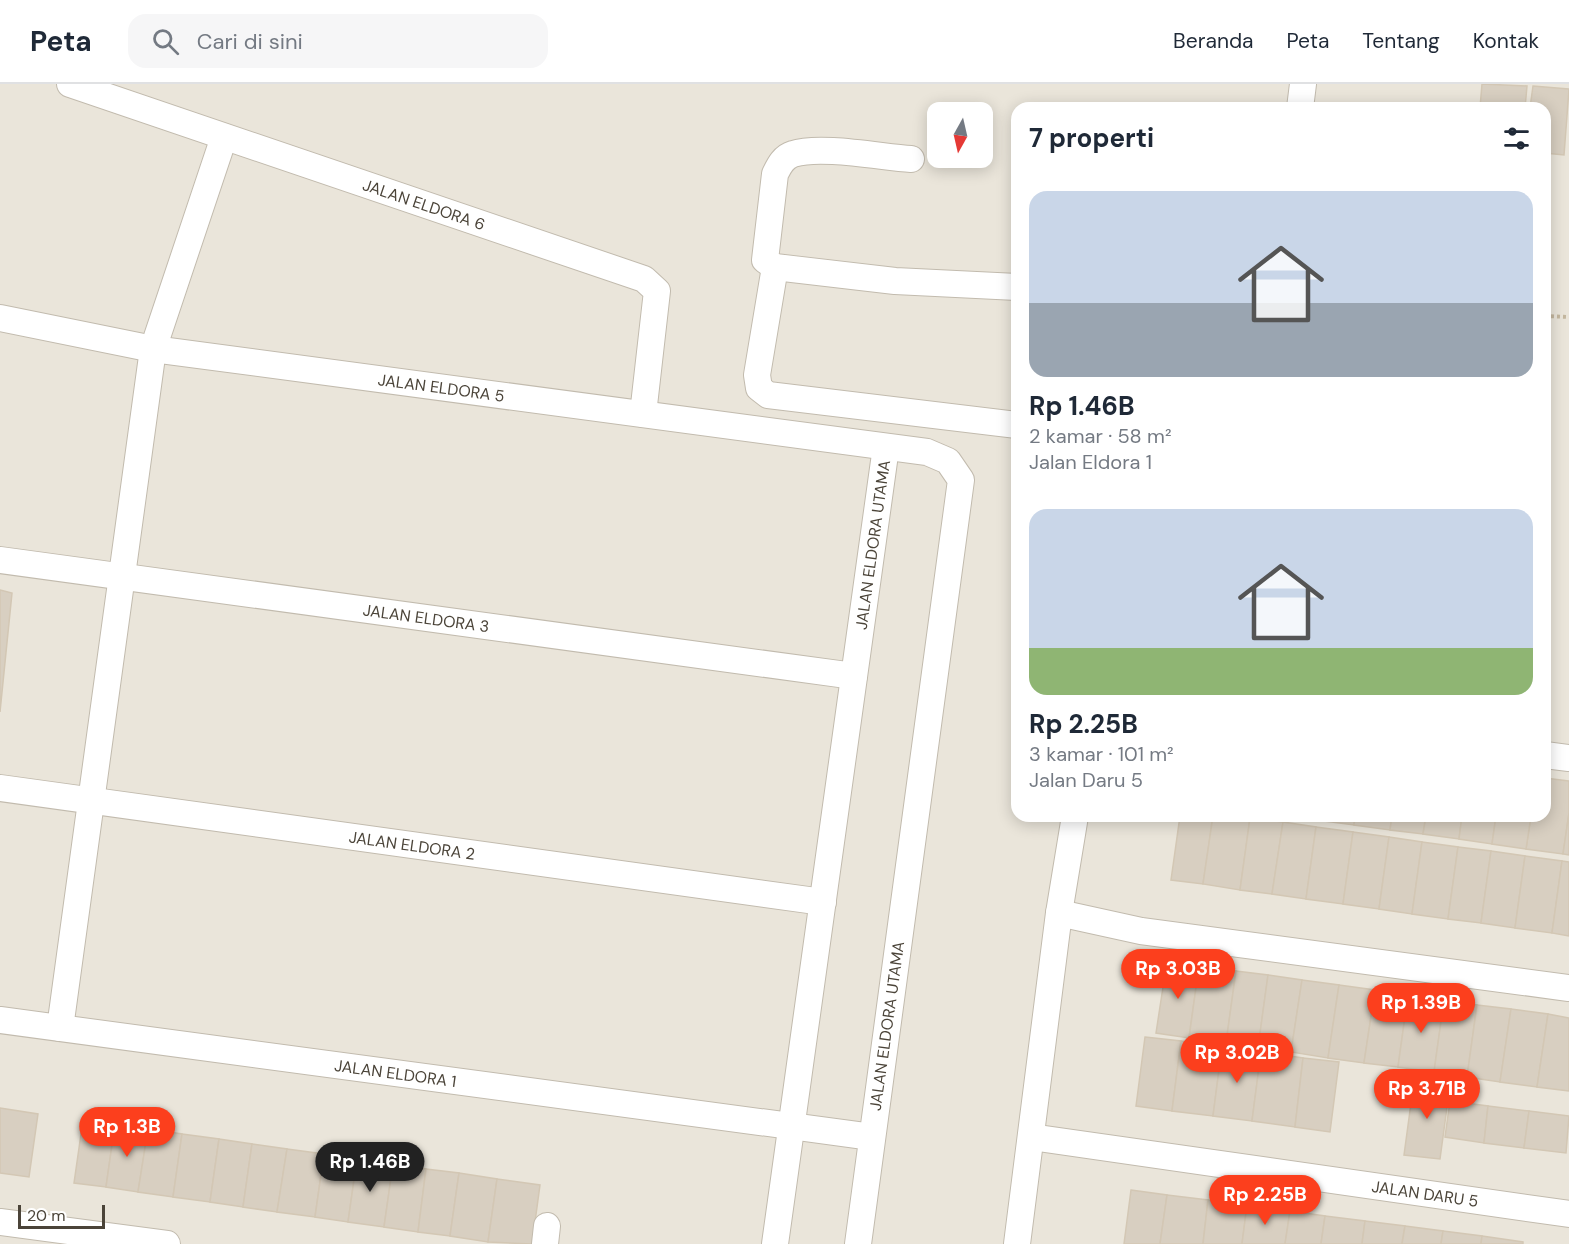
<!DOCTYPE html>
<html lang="id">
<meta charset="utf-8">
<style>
body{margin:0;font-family:"DM Sans",sans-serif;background:#f6f6f7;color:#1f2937;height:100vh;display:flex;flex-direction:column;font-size:22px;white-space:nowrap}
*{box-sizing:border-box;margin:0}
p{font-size:20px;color:#747a83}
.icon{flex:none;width:33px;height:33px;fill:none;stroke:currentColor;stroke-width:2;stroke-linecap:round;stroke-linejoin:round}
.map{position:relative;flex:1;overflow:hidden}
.side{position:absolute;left:1011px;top:18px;width:540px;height:720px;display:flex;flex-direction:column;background:#fff;border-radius:18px;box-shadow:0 3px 15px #0003}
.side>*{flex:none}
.needle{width:39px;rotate:188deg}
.buttons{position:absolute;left:927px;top:18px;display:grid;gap:12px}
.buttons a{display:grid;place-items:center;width:66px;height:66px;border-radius:12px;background:#fff;box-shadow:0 3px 15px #0003;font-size:30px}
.scale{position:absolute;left:18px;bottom:15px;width:87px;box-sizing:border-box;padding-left:6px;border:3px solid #4b4439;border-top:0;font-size:16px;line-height:21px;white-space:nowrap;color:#4b4439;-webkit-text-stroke:4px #fff;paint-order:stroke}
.price{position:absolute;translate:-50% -51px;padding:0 14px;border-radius:21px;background:#fc3f1d;color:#fff;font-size:20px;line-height:39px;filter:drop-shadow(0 2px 3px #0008)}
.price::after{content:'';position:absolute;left:50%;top:36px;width:18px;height:14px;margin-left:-9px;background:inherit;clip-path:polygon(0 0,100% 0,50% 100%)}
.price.active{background:#222;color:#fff}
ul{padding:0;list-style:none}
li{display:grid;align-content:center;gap:12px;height:318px;padding:0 18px}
li span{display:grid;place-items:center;height:186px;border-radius:18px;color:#555}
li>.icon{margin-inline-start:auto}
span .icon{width:108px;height:108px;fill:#fffc;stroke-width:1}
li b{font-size:26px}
h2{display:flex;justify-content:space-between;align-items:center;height:72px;padding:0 18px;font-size:26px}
header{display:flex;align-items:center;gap:36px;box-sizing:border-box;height:84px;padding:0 30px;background:#fff;border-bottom:2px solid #e0e1e3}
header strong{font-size:28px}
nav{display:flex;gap:33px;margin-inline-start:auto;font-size:21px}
.search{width:420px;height:54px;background:#f6f6f7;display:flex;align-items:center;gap:15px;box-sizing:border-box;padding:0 21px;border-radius:18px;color:#747a83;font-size:22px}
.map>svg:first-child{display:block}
.residential{fill:#eae5da;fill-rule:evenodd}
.building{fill:#d8cfc1;stroke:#d3c7b4;stroke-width:1.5}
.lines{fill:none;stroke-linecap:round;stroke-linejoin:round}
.street-casing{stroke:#c2bbae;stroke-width:28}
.path{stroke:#c4b79f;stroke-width:4;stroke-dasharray:3 3;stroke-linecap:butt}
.street{stroke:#fff;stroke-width:26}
.labels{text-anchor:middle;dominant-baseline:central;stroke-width:6;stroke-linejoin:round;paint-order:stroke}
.street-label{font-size:16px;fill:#4b4439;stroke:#fff}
</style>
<header>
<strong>Peta</strong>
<div class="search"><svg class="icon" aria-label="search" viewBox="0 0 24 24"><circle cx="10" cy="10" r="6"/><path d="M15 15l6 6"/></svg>Cari di sini</div>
<nav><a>Beranda</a><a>Peta</a><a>Tentang</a><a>Kontak</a></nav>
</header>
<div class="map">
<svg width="1569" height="1160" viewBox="0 0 1569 1160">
<rect width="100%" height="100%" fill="#f6f3ec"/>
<path class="residential" d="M0,0H1569V1160H0ZM1017,24H1545V732H1017ZM938,28H982V74H938Z"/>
<g class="building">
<polygon points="1482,0 1527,2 1525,24 1480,24"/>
<polygon points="1533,2 1569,5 1564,71 1545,69 1545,24 1530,24"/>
<polygon points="0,506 12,509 0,628"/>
<polygon points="1545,694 1569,697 1569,729 1563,770 1526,765 1531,732 1545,732"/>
<polygon points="1569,729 1569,771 1563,770"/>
<polygon points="1180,732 1213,732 1203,800 1171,796"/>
<polygon points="1213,732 1250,734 1240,806 1203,800"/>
<polygon points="1292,732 1318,732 1317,736"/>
<polygon points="1318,732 1355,732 1354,741 1317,736"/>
<polygon points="1355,732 1392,732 1390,746 1354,741"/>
<polygon points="1392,732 1426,732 1423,750 1390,746"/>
<polygon points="1426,732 1462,732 1459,755 1423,750"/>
<polygon points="1462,732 1496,732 1492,760 1459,755"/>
<polygon points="1496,732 1531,732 1526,765 1492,760"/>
<polygon points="1250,734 1283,738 1272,810 1240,806"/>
<polygon points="1283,738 1316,743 1306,815 1272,810"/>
<polygon points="1316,743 1353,748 1343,820 1306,815"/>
<polygon points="1353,748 1389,753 1379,825 1343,820"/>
<polygon points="1389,753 1422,758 1412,830 1379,825"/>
<polygon points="1422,758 1458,763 1448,835 1412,830"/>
<polygon points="1458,763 1491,767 1481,839 1448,835"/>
<polygon points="1491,767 1525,772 1515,844 1481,839"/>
<polygon points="1525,772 1562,777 1552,849 1515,844"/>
<polygon points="1562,777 1569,778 1569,852 1552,849"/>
<polygon points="1167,877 1199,882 1189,954 1156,949"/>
<polygon points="1199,882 1236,887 1226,959 1189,954"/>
<polygon points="1236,887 1268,891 1258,964 1226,959"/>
<polygon points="1268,891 1302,896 1291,968 1258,964"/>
<polygon points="1302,896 1339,901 1328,974 1291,968"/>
<polygon points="1339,901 1375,906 1364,979 1328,974"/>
<polygon points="1375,906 1408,911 1398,983 1364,979"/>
<polygon points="1408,911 1444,916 1434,988 1398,983"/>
<polygon points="1444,916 1477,921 1467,993 1434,988"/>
<polygon points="1477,921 1511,925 1500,998 1467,993"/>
<polygon points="1511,925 1548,930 1537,1003 1500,998"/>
<polygon points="1548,930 1569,934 1569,1007 1537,1003"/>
<polygon points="1145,953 1181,957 1172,1027 1136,1022"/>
<polygon points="1181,957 1222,963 1213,1032 1172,1027"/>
<polygon points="1222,963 1261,968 1252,1037 1213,1032"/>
<polygon points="1261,968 1303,974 1295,1043 1252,1037"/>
<polygon points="1303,974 1339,978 1330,1048 1295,1043"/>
<polygon points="1414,997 1450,1001 1440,1075 1404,1071"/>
<polygon points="1450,1017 1488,1022 1484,1059 1445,1053"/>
<polygon points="1488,1022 1529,1027 1524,1064 1484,1059"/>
<polygon points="0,1024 38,1030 29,1093 0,1089"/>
<polygon points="1529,1027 1569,1032 1566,1069 1524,1064"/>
<polygon points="83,1036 115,1040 106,1103 74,1099"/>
<polygon points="115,1040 148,1045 138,1108 106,1103"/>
<polygon points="148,1045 182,1050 173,1113 138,1108"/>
<polygon points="182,1050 219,1055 210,1118 173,1113"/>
<polygon points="219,1055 252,1060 243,1123 210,1118"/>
<polygon points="252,1060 287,1065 277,1128 243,1123"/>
<polygon points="287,1065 324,1070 315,1133 277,1128"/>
<polygon points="324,1070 357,1075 348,1138 315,1133"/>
<polygon points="357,1075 393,1080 384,1143 348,1138"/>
<polygon points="393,1080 426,1085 418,1148 384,1143"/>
<polygon points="426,1085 459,1089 450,1152 418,1148"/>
<polygon points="459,1089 497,1095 488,1158 450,1152"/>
<polygon points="497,1095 540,1101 532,1160 488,1158"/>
<polygon points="1131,1106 1167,1111 1160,1160 1124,1160"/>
<polygon points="1167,1111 1208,1116 1203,1160 1160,1160"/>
<polygon points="1208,1116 1247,1121 1242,1160 1203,1160"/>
<polygon points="1247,1121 1290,1127 1285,1160 1242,1160"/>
<polygon points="1290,1127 1325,1132 1321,1160 1285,1160"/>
<polygon points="1325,1132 1365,1137 1362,1160 1321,1160"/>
<polygon points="1365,1137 1405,1142 1402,1160 1362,1160"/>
<polygon points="1405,1142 1443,1147 1441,1160 1402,1160"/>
<polygon points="1443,1147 1482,1152 1481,1160 1441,1160"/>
<polygon points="1482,1152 1523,1158 1523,1160 1481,1160"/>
</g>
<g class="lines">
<defs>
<g id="street">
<path id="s1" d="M70,0L644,195L657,207L643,330"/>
<polyline points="1300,24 1303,0"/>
<path d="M911,75C881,73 820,61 793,70C783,73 779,82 775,90L765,176L775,183L895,197L1017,203"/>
<polyline points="775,183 757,291 759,304 768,311 1017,341"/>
<path id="s2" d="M0,234L153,265L927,368L948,377L961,396L858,1160"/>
<path id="s3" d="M0,476L854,592"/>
<polyline points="1545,671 1569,674"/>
<path id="s4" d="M0,704L823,818"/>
<polyline points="1059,829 1141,847 1569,904"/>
<path id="s5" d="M0,936L872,1053"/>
<polyline points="60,944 153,265 224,53"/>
<path id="s6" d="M1031,1053L1569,1130"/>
<polyline points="0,1138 167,1160"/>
<polyline points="545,1160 547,1142"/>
<path id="s7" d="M775,1160L886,363"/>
<polyline points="1017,1160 1059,829 1075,732"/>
</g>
</defs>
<use href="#street" class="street-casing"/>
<polyline class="path" points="1545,232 1569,233"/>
<use href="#street" class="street"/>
</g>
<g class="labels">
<g class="street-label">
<text stroke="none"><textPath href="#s1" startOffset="374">JALAN ELDORA 6</textPath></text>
<text stroke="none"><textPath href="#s2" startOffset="447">JALAN ELDORA 5</textPath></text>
<text stroke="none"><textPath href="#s7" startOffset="706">JALAN ELDORA UTAMA</textPath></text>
<text stroke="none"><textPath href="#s3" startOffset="430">JALAN ELDORA 3</textPath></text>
<text stroke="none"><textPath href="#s4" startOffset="416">JALAN ELDORA 2</textPath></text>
<text transform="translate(887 942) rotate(-82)">JALAN ELDORA UTAMA</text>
<text stroke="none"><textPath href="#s5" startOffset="399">JALAN ELDORA 1</textPath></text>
<text stroke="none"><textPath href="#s6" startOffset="398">JALAN DARU 5</textPath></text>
</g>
</g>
</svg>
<div class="buttons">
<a><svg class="needle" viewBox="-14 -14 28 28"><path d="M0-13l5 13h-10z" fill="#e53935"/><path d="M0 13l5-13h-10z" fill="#747a83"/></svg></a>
</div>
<div class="scale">20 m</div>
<b class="price" style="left:1178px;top:916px">Rp 3.03B</b>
<b class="price" style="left:1421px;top:950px">Rp 1.39B</b>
<b class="price" style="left:1237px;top:1000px">Rp 3.02B</b>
<b class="price" style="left:1427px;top:1036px">Rp 3.71B</b>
<b class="price" style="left:127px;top:1074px">Rp 1.3B</b>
<b class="price active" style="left:370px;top:1109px">Rp 1.46B</b>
<b class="price" style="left:1265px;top:1142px">Rp 2.25B</b>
<section class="side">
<h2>7 properti<svg class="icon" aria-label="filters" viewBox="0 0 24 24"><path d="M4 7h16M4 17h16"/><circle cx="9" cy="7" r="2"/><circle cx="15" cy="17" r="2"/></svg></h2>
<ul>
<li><span style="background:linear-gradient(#c9d6e8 60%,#9aa5b1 0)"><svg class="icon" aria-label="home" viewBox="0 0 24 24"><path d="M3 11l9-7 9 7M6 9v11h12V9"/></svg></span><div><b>Rp 1.46B</b><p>2 kamar · 58 m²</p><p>Jalan Eldora 1</p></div></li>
<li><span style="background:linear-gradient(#c9d6e8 75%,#8fb573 0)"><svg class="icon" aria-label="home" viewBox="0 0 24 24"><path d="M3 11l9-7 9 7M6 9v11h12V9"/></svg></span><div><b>Rp 2.25B</b><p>3 kamar · 101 m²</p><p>Jalan Daru 5</p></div></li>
</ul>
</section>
</div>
